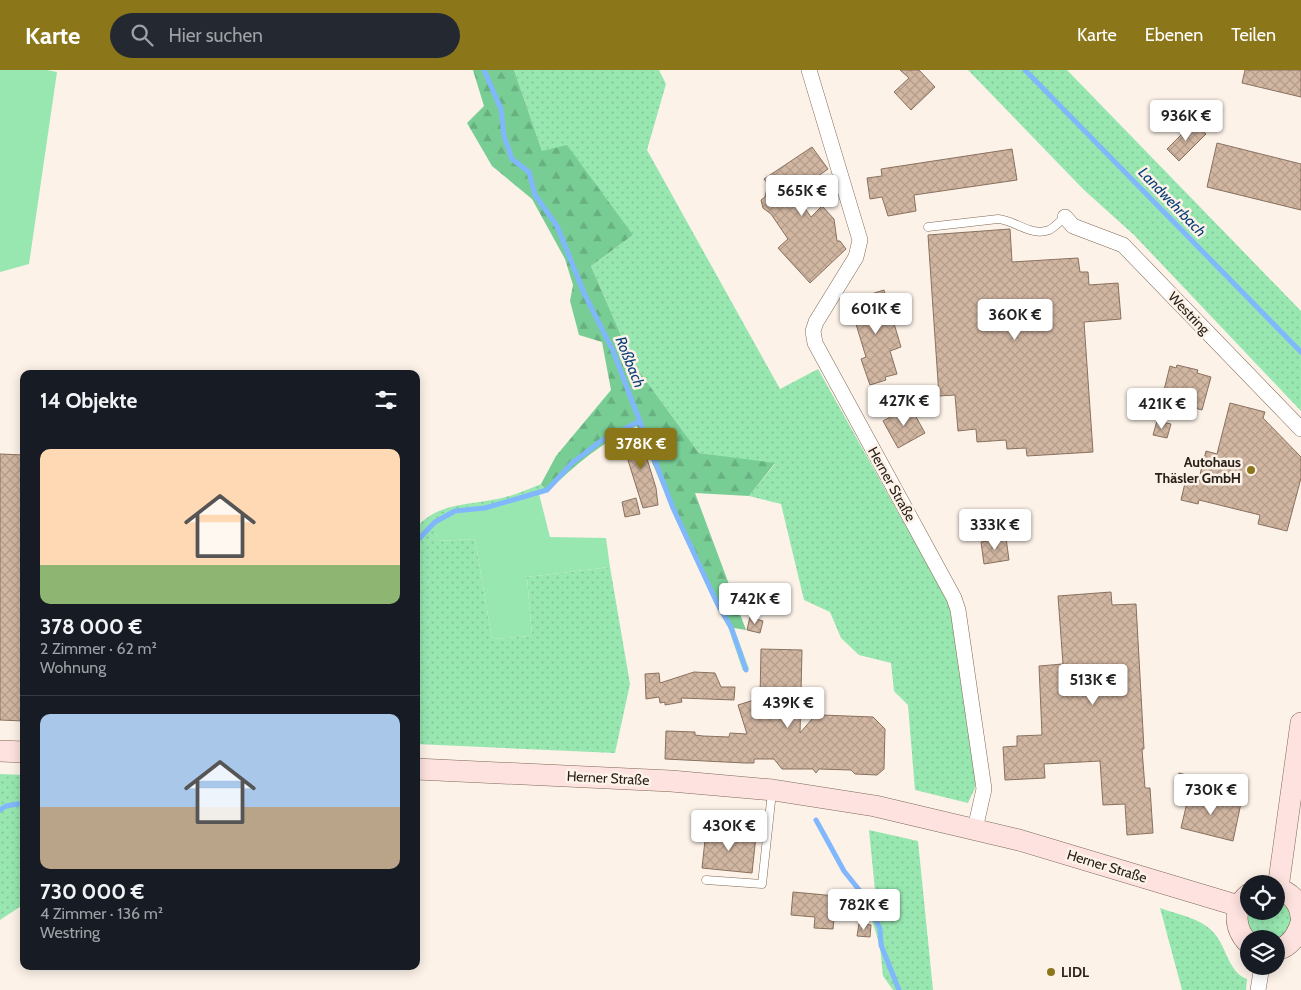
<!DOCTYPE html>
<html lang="de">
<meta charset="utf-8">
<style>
body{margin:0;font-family:Cabin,sans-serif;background:#242831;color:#f1f3f6;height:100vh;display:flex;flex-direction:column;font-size:19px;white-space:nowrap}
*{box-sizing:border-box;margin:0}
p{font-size:16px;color:#9ea1a6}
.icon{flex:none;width:28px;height:28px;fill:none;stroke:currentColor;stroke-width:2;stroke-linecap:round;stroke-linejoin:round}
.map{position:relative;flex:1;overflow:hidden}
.drawer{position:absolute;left:20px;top:300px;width:400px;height:600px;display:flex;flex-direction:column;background:#171b24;border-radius:10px;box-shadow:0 2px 12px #0003}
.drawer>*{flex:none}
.tools{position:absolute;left:1240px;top:805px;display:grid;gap:10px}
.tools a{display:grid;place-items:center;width:45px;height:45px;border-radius:50%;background:#171b24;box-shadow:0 2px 12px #0003;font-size:25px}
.price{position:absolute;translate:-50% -42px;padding:0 11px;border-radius:5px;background:#fff;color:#222;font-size:16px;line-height:32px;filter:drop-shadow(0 1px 2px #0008)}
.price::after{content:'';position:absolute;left:50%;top:30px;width:15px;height:11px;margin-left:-8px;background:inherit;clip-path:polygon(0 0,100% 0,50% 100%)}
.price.current{background:#8c761a;color:#fff}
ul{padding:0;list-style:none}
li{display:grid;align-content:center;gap:10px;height:265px;padding:0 20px}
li+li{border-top:1px solid #363941}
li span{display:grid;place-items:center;height:155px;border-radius:10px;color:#555}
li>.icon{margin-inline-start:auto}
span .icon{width:90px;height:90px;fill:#fffc;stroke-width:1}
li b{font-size:21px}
h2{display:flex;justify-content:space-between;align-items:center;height:60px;padding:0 20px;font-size:21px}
header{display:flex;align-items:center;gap:30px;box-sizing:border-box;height:70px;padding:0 25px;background:#8c761a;color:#fff}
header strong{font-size:24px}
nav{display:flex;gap:28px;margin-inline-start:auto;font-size:18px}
.search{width:350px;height:45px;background:#242831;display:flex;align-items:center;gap:12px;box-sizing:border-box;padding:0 18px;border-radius:28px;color:#9ea1a6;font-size:19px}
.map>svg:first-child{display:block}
.grass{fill:url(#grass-dots)}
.forest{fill:url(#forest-firs)}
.green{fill:#98e7b1}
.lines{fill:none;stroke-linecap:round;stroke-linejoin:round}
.stream{stroke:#81b7fc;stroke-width:5}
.building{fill:url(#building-cross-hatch);stroke:#89715e}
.service-casing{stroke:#7e6854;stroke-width:9}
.minor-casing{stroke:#7e6854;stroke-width:16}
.secondary-casing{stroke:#7e6854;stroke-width:22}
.service{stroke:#fff;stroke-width:8}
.minor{stroke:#fff;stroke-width:15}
.secondary{stroke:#fde2df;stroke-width:21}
.poi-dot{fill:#8c761a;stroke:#fcf2e8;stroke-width:2}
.labels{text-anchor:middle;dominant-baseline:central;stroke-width:5;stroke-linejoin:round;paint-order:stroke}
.street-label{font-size:14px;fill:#2a2119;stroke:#fcf2e8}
.poi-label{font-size:14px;font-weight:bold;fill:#2a2119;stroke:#fcf2e8;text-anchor:end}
.water-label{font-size:15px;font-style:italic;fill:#083f7b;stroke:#fcf2e8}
</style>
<header>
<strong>Karte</strong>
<div class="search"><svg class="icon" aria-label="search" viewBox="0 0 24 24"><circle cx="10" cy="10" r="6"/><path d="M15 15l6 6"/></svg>Hier suchen</div>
<nav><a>Karte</a><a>Ebenen</a><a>Teilen</a></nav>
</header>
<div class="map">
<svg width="1301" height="920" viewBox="0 0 1301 920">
<defs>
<pattern id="grass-dots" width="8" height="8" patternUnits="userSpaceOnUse" patternTransform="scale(1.25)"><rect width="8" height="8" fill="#98e7b1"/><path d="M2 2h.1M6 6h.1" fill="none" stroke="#83c698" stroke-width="1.8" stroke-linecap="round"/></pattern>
<pattern id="forest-firs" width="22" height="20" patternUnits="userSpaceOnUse" patternTransform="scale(1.25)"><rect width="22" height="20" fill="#78cd95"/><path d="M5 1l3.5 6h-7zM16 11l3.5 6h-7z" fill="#68b080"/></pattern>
<pattern id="building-cross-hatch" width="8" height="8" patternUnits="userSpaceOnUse" patternTransform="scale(1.25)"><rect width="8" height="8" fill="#d1b6a2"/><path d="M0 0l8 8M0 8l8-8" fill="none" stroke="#b49c8b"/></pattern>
</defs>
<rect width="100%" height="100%" fill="#fcf2e8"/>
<g class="grass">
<polygon points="514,0 659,0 666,14 647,80 780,319 818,299 947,530 950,539 975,709 975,718 968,733 915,720 908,635 894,621 891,593 859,585 841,568 830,542 804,530 781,434 749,426 775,394 699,383 633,293 591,196 633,165 542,81"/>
<polygon points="968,0 1067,0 1301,241 1301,341 1134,165 1084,120"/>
<path d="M541,414L548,421L484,440L456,443L436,454L437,471L475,469L492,569L532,566L527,507L610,497L630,614L615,683L416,674V458C437,433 468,435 497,429C513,426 526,420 541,414Z"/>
<polygon points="728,557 734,558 749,599 743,601"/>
<polygon points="0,704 24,705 24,834 0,850"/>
<polygon points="869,760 918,771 933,920 893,920 883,906 880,876 870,844 876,830"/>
<polygon points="1276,827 1289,835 1293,855 1276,872 1276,869 1256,869 1247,854 1248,840 1276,841"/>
<path d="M1160,838C1176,844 1199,848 1211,860C1227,874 1227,902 1247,909L1246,920H1182Z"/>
</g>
<path class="forest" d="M473,0H514L542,81L567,75L633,165L591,196L633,293L699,383L775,393L749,426L695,423L746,560L728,557L718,540L677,452L637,356C602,372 575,395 548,421L541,414L556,386L611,320L602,272L579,265L570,231L573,215L565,189L532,129L492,96L467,53L484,36Z"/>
<g class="green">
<polygon points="0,0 47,0 57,2 29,194 0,202"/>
<polygon points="539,424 550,467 606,468 610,497 527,507 532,566 492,569 475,469 437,471 435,454 456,443 484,440"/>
</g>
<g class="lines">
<g class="stream">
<polyline points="484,0 501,39 504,66 512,89 529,102 535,125 557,156 584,223 613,281 673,438 717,533 731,557 746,600"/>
<polyline points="1025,0 1301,282"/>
<polyline points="416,472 435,452 455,441 485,438 547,420 572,393 601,371 638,352"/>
<polyline points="0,740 6,736 24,733"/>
<polyline points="816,750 844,801 868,831 880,859 881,875 899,920"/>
</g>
</g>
<g class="building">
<polygon points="900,0 919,0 935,17 911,40 894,22 909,8"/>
<polygon points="1245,0 1301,0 1301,27 1242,13"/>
<polygon points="1194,52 1206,64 1179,91 1167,79"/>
<polygon points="1217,73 1301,94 1301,140 1207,117"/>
<polygon points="812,77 828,99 794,123 811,147 822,136 834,149 837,171 840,171 846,179 810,213 778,178 788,169 771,144 763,138 761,130 765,127 768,114 764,109"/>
<polygon points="1012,79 1017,110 914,125 916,141 888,146 882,127 870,129 867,108 882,106 881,99"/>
<polygon points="1010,159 1012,192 1078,188 1080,202 1088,202 1089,215 1118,213 1121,249 1084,252 1093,382 1027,386 1026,378 1007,379 1006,370 977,372 976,359 958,361 955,325 939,326 928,165"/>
<polygon points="884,220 901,277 890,281 897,304 885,307 886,310 870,315 861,289 866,287 849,231"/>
<polygon points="1177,295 1198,300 1197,303 1211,307 1202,340 1184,335 1187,327 1164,320 1170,296 1176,298"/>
<polygon points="1230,333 1265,342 1263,348 1301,387 1301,408 1287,461 1258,454 1260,445 1199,430 1198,434 1181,430 1185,413 1197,416 1206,381 1217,384"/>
<polygon points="910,336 925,363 898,378 883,351"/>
<polygon points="1157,351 1171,354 1167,368 1153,365"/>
<polygon points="639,363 656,418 658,435 643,438 621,368"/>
<polygon points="0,384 24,385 24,651 0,650"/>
<polygon points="636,428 640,444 625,447 622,432"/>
<polygon points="1006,468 1009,490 984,494 981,472"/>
<polygon points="1111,522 1112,535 1136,534 1144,679 1142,679 1145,718 1150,718 1153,763 1127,765 1125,734 1103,735 1100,691 1044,694 1045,708 1005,710 1003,677 1017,676 1017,666 1042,665 1039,596 1063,594 1058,526"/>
<polygon points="750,547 763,551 760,563 747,560"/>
<polygon points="761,579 802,580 800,663 818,642 821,645 873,647 885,659 884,699 877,705 855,704 851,700 819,699 816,703 813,699 782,699 774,689 754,689 754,693 745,693 665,689 666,661 695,662 695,665 703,666 729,667 730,663 747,664 738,635 760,628"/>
<polygon points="694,602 715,603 721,617 735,617 734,630 681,628 682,632 665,635 665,632 660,633 659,627 646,629 645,604 659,603 660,613"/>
<polygon points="1179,703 1194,707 1191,720 1175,716"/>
<polygon points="1190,720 1241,733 1233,771 1181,758"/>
<polygon points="706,761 756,766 752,803 702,798"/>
<polygon points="793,822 836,826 833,859 814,858 815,847 791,845"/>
<polygon points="859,854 871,855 870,867 857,866"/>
</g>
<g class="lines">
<defs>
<g id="service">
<path d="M928,157L998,149C1015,150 1031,167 1049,160C1054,158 1060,151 1065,147"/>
<polyline points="706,810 762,814 772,722"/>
</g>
<g id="minor">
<polyline points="809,0 860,170 856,187 816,252 813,261 815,273 954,528 958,540 984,719 975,759"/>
<polyline points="1065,147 1073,156 1123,175 1301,359"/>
<polyline points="1258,920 1262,896"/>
</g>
<g id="secondary">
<polyline points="0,681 24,682"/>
<polyline points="416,699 671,711 773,720 875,736 1019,770 1239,836"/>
<path d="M1276,818C1290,822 1299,831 1301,846"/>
<polyline points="1278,818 1301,653"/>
<path d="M1249,824C1232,838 1234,859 1249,874"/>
<path d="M1276,880C1290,877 1297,866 1301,853"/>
</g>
</defs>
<use href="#service" class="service-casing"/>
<use href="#minor" class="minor-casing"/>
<use href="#secondary" class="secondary-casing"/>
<use href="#service" class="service"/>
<use href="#minor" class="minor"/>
<use href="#secondary" class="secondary"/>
</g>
<g class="poi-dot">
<circle cx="1251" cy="400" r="5"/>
<circle cx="1051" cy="902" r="5"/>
</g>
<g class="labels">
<g class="street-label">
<text transform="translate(1189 243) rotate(46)">Westring</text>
<text transform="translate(892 414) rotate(61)">Herner Straße</text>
<text transform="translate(608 708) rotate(3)">Herner Straße</text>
<text transform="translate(1107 796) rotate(17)">Herner Straße</text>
</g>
<g class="poi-label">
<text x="1241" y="392">Autohaus<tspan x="1241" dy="16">Thäsler GmbH</tspan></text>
<text x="1061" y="902" text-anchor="start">LIDL</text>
</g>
<g class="water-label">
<text transform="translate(1172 132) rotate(46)">Landwehrbach</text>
<text transform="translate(630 292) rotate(68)">Roßbach</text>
</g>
</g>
</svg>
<div class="tools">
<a><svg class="icon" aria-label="locate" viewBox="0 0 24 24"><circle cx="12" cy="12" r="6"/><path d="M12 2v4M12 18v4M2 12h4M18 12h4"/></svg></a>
<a><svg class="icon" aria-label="layers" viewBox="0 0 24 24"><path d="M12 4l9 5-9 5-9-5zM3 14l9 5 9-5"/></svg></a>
</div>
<b class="price" style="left:1186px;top:72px">936K €</b>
<b class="price" style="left:802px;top:147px">565K €</b>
<b class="price" style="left:876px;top:265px">601K €</b>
<b class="price" style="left:1015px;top:271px">360K €</b>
<b class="price" style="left:904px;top:357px">427K €</b>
<b class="price" style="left:1162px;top:360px">421K €</b>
<b class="price current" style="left:641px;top:400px">378K €</b>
<b class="price" style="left:995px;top:481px">333K €</b>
<b class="price" style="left:755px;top:555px">742K €</b>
<b class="price" style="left:1093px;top:636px">513K €</b>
<b class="price" style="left:788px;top:659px">439K €</b>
<b class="price" style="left:1211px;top:746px">730K €</b>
<b class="price" style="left:729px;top:782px">430K €</b>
<b class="price" style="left:864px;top:861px">782K €</b>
<section class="drawer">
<h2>14 Objekte<svg class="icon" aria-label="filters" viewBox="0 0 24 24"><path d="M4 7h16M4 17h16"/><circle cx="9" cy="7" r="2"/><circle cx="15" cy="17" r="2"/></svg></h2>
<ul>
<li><span style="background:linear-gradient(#ffd9b3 75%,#8fb573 0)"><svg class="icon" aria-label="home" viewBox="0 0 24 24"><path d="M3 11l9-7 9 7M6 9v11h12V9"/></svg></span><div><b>378 000 €</b><p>2 Zimmer · 62 m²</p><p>Wohnung</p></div></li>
<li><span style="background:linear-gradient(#a9c7e8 60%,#b9a48a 0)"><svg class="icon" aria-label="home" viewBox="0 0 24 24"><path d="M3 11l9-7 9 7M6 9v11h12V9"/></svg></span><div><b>730 000 €</b><p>4 Zimmer · 136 m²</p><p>Westring</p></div></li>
</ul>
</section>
</div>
